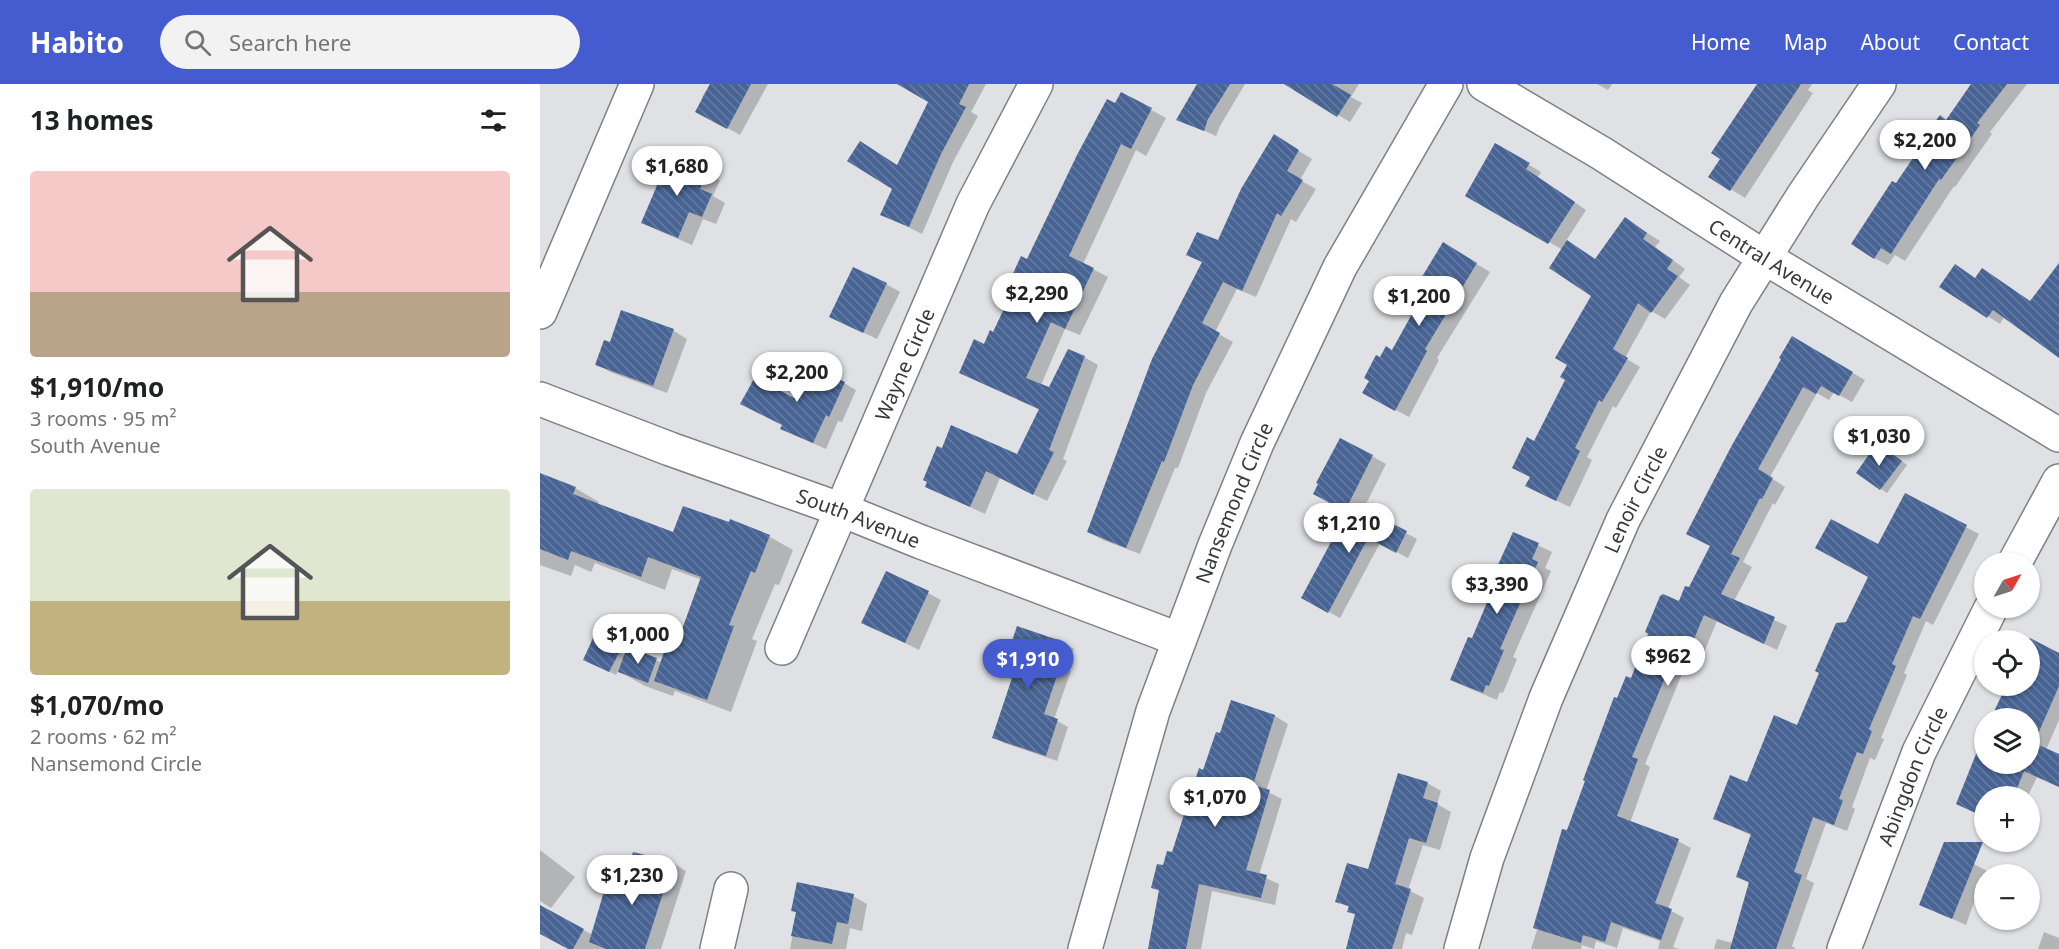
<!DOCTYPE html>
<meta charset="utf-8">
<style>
body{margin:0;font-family:"Noto Sans",sans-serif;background:#f2f2f2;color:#202124;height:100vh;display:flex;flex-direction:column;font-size:22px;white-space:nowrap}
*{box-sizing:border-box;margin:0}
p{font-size:20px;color:#757577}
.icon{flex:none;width:33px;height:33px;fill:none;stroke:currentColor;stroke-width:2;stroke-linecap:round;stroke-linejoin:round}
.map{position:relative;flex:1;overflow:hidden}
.details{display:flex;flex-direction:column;background:#fff;width:540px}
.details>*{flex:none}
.needle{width:39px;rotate:51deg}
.buttons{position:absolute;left:1434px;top:468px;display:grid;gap:12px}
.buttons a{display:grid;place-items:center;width:66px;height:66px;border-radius:50%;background:#fff;box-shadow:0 2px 4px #0004;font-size:30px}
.price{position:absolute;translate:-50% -51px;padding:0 14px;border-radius:21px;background:#fff;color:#222;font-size:20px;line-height:39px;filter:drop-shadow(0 2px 3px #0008)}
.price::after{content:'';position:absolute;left:50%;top:36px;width:18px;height:14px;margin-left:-9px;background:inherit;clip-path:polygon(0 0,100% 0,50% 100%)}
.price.on{background:#445ccf;color:#fff}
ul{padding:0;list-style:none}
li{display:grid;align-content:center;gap:12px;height:318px;padding:0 30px}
li span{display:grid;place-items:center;height:186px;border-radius:6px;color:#555}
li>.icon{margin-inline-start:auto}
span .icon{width:108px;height:108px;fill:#fffc;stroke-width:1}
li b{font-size:26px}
h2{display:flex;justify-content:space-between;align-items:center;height:72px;padding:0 30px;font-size:26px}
header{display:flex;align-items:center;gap:36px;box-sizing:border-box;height:84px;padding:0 30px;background:#445ccf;color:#fff}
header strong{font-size:28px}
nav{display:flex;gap:33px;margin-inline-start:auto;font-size:21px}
.search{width:420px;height:54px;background:#f2f2f2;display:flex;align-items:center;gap:15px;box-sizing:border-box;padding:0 21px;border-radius:33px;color:#757577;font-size:22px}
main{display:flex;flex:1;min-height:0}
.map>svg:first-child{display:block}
.shadow{fill:#0003}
.building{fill:url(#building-back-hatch)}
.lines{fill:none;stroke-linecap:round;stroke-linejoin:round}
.minor-casing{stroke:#7e8083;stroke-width:36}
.minor{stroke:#fff;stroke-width:33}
.labels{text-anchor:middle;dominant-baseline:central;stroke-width:6;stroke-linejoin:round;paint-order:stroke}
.street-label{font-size:20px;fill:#38393a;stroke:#eceef1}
</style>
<header>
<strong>Habito</strong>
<div class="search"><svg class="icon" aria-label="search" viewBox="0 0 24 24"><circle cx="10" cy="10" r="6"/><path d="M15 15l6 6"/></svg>Search here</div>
<nav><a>Home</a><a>Map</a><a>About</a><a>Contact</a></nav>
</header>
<main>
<section class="details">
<h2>13 homes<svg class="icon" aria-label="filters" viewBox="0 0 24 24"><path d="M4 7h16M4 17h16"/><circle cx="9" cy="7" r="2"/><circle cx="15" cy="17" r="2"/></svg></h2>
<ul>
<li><span style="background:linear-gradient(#f6c9c9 65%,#b9a48a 0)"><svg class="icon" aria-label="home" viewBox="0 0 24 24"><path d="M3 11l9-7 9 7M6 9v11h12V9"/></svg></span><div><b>$1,910/mo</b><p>3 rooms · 95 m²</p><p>South Avenue</p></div></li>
<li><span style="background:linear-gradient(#dfe7d0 60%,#c2b280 0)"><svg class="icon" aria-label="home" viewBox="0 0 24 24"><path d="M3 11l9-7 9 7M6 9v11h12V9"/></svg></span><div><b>$1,070/mo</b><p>2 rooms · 62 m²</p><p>Nansemond Circle</p></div></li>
</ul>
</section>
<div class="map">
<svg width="1519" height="865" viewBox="0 0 1519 865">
<defs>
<pattern id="building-back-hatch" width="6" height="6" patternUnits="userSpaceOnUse" patternTransform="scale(1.5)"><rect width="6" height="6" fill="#476494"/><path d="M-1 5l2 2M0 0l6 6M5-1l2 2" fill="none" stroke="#667ca0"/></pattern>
</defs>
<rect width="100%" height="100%" fill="#dfe1e4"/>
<g class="shadow">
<polygon points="170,0 228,0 200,51 170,34 165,14 162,13"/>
<polygon points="386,0 446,0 431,28 438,32 413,78 382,150 342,130 353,104 358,82 390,17"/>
<polygon points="657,0 705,0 680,42 676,52 638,35"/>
<polygon points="753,0 819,0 811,13 822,19 810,38 753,4"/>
<polygon points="1057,0 1072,0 1068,6"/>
<polygon points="1218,0 1272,0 1268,6 1273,9 1205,114 1171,93 1182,75"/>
<polygon points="1433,0 1487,0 1450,48 1452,50 1415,103 1414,102 1365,177 1355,171 1348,181 1334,174 1356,101 1407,37"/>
<polygon points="582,10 626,34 606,72 596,66 543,180 568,193 540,251 525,245 501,301 510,305 544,273 558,281 523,375 527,377 507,417 460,394 445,430 387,403 478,371 500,326 435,296 445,262 454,250 488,177"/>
<polygon points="734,52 772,75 760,96 776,105 756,138 751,135 716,213 697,205 675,248 693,258 666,309 638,384 635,384 600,470 563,456 549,448 664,179 648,171 679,158"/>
<polygon points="955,61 1001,88 998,93 1046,126 1026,157 1056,176 1085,135 1120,157 1115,163 1145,185 1139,193 1150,201 1125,235 1111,227 1085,274 1100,283 1076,324 1073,322 1047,373 1052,376 1030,423 1000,409 991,393 995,359 1027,296 1029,280 1053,212 1023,166 927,112"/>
<polygon points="166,88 180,96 173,112 185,119 176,140 163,135 152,161 117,146 103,139"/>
<polygon points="903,160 950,188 897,274 899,276 869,333 824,309 841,275 853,268 879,221"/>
<polygon points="1514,189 1519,192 1519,272 1464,233 1460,240 1401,202 1436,195 1491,218"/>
<polygon points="346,200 360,208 337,255 305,240"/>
<polygon points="82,228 134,247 147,255 127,309 70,288 57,280 70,260"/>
<polygon points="1253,254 1325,296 1312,318 1294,308 1289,316 1277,309 1230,393 1245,403 1235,421 1233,419 1203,478 1212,483 1194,517 1247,542 1237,566 1177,537 1162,573 1151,568 1105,680 1110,683 1090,739 1138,757 1151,764 1128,825 1144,834 1133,863 1139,865 1118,865 1120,857 1083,844 1077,864 1056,857 1054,865 1042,861 1041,865 991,865 1028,748 1078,616 1150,505 1171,462"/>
<polygon points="304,299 316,306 302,338 298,337 286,365 254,351 243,341 255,316"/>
<polygon points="1344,364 1367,381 1347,409 1341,405"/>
<polygon points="832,372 846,380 823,426 877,455 868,474 840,459 800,534 763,514 809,428 788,418"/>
<polygon points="0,391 35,404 59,418 57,421 134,450 189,440 191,437 230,453 253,466 239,501 235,500 212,555 217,557 191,628 135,607 133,612 105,602 78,587 76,591 51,579 79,568 86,572 116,576 122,579 142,550 162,496 132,485 125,506 55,479 51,488 35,481 31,492 0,481"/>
<polygon points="1365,411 1439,450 1393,541 1386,537 1364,589 1367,591 1341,654 1344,655 1335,676 1330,674 1312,723 1315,725 1307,747 1286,739 1266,795 1274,799 1252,862 1256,865 1174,865 1177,855 1193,859 1210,800 1198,792 1212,752 1175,734 1208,700 1258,643 1330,493 1338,462"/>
<polygon points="974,450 1012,468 1005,484 1011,487 973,573 977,575 963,609 960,608 957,616 926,603 912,596 933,556"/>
<polygon points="388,509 401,516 379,566 323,538"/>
<polygon points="478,544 524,559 534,565 527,585 531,587 514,635 528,643 517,677 464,659 454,653 473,596 452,586 470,568"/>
<polygon points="1491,556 1519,570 1519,636 1506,666 1519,672 1519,703 1497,693 1488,712 1444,712 1444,733 1418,719 1444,656 1444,680 1490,680 1490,634 1454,634 1468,602 1490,602"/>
<polygon points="692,618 735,632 748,640 726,707 742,715 719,791 739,800 735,821 672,807 661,865 609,865 621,808 613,804 633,770 664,687 681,651"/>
<polygon points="887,699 901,707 897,720 911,728 900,766 883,761 868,806 884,814 872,851 866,849 862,865 808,865 816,831 809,827 810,824 797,817 829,787"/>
<polygon points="0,766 35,793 11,824 0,817"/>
<polygon points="94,770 133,779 146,787 121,865 30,865 24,836 53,851 82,810"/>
<polygon points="1434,780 1447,787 1444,790 1426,841 1381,821"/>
<polygon points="313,812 327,820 322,847 310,844 306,865 250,865 257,829 253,826"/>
<polygon points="1504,848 1519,854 1519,865 1498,865"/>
</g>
<g class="building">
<polygon points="170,0 211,0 187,45 155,28"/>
<polygon points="357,0 429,0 419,20 426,23 401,70 369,143 340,131 352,105 307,77 320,57 357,81 388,18"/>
<polygon points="657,0 690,0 668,35 664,47 636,36"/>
<polygon points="744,0 792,0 811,11 797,33"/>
<polygon points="1217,0 1261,0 1190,107 1168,93 1180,75 1171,69"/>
<polygon points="1431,0 1467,0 1437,39 1440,41 1401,96 1399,95 1351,170 1341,164 1334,175 1311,160 1352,97 1356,99 1384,58 1382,56 1400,31 1406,36"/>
<polygon points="581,8 612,24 591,65 581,60 529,172 554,184 525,245 511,238 486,294 509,303 528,265 545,272 509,366 514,368 493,411 446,387 430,423 385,403 387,398 383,396 397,362 402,364 411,341 477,370 499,325 419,289 434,255 444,260 450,246 453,248 477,197 471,194 481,172 487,175 537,71 567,15 575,19"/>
<polygon points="734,50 759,66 747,87 763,96 741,132 737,129 702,207 683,198 662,239 680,249 653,301 624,378 622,377 586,464 547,448 612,275 662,178 646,171 657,148 678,156 701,105"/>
<polygon points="955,59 990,79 986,85 1035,118 1008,160 925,112"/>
<polygon points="130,71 167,87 160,105 172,110 162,133 149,128 138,154 101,139"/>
<polygon points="1085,133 1107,149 1103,155 1133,176 1127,185 1138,192 1111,229 1098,219 1073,265 1088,274 1062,318 1059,316 1035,364 1040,367 1016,417 985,402 990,393 972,384 987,353 994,357 1025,296 1020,293 1027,281 1015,274 1051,212 1009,184 1027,156 1055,175"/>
<polygon points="903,158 937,179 885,265 887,267 855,327 822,309 829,297 824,294 836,271 840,273 846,262 852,266 877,221 868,216"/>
<polygon points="1519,179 1519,274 1453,226 1447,234 1399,203 1415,180 1435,194 1442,184 1490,217"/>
<polygon points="313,183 347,199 323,249 289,233"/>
<polygon points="81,226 134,245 113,302 55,281 64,256 70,258"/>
<polygon points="1252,252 1313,288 1299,312 1281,302 1276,310 1263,303 1218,385 1233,394 1222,415 1220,414 1191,470 1200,474 1181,510 1235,533 1224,560 1164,531 1149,567 1138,562 1092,673 1098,675 1077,732 1139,755 1115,819 1132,825 1121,856 1071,838 1065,858 1043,851 1041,859 993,844 1022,745 1027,746 1045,697 1043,696 1074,613 1077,614 1086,592 1091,594 1108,550 1105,548 1120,512 1123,510 1139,517 1145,502 1149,503 1170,462 1146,450 1192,361 1235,286 1241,275 1239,274"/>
<polygon points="269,282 305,298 289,333 286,331 273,359 240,345 242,341 200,320 215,293 254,314"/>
<polygon points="800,354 833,371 805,427 773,410 778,400 776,399"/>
<polygon points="1337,359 1362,377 1340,406 1316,389"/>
<polygon points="0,389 36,403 33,410 133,448 143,422 189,438 190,435 230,451 215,489 211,487 189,541 194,542 167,616 114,597 132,545 141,548 161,493 108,473 101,493 31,467 28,476 0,465"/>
<polygon points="1365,409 1427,441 1380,535 1373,532 1352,580 1356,582 1329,645 1332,647 1323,670 1317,668 1299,715 1303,716 1294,741 1273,733 1254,788 1262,791 1236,865 1190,865 1209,798 1196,793 1211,750 1173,735 1190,691 1207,698 1234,631 1257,641 1279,589 1275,587 1296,539 1306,538 1328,493 1275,464 1291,435 1338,460"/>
<polygon points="812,419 867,447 856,469 828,454 788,529 761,514"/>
<polygon points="973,448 999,459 992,475 998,478 960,565 964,566 949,602 946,601 943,609 910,596 928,553 932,554 951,509 946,507"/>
<polygon points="346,487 389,507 365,559 321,539"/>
<polygon points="477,542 524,558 517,579 521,580 504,630 518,635 506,672 452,654 472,594 450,587 459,563 469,566"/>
<polygon points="53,554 80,567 69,588 43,576"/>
<polygon points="1490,554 1519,569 1519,602 1494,659 1519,670 1519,703 1484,687 1474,712 1444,712 1444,733 1416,720 1444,650 1444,680 1490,680 1490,634 1451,634 1466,602 1490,602 1488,556"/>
<polygon points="87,563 117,574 108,599 78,588"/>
<polygon points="691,616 735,631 713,701 730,706 706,786 727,791 721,814 659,800 646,865 608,865 619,806 611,804 617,780 623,781 627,767 632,768 659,684 663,686 676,648 680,649"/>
<polygon points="858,689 888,698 883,714 898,719 886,759 869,754 855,800 871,805 852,865 806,865 815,830 807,828 809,822 795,818 807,779 828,785"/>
<polygon points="1404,758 1443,758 1412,835 1379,821"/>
<polygon points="93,768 133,778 105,865 66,865 49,858 65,804 81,808"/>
<polygon points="257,798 314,810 308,840 297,838 292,860 251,852 256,828 251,827"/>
<polygon points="0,821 44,845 33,865 28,865 0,850"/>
</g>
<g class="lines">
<defs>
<g id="minor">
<path id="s1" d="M944,0L1061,69L1224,173L1519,351"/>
<polyline points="0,228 97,0"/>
<path id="s2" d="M0,315L130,365L302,426L381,458L638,555"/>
<polyline points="1475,478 1519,397"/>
<path id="s3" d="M242,564L433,120L496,0"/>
<polyline points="177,865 191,805"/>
<path id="s4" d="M545,865L613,627L675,461L717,359L800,183L906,0"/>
<path id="s5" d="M921,865L947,774L1006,614L1083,436L1196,219L1263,112L1339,0"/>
<path id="s6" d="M1304,865L1379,668L1451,524"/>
</g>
</defs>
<use href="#minor" class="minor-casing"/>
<use href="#minor" class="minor"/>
</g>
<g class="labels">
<g class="street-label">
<text stroke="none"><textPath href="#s1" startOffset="338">Central Avenue</textPath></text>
<text stroke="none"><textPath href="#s3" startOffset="309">Wayne Circle</textPath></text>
<text stroke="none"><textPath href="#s5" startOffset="483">Lenoir Circle</textPath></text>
<text stroke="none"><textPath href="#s4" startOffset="471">Nansemond Circle</textPath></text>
<text stroke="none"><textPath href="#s2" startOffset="340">South Avenue</textPath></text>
<text stroke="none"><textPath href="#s6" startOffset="186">Abingdon Circle</textPath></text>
</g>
</g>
</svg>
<div class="buttons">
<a><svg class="needle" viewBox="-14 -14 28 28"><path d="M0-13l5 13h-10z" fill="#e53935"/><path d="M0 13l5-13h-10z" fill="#757577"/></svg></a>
<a><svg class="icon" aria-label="locate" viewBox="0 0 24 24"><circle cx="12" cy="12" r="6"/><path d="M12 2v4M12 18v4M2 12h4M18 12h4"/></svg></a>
<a><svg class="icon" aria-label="layers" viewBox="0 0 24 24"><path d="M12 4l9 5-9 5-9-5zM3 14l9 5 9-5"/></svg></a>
<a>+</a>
<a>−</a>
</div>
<b class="price" style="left:1385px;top:87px">$2,200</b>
<b class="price" style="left:137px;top:113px">$1,680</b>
<b class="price" style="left:497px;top:240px">$2,290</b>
<b class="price" style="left:879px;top:243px">$1,200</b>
<b class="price" style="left:257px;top:319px">$2,200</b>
<b class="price" style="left:1339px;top:383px">$1,030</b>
<b class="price" style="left:809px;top:470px">$1,210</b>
<b class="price" style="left:957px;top:531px">$3,390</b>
<b class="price" style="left:98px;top:581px">$1,000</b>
<b class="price" style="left:1128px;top:603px">$962</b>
<b class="price on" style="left:488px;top:606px">$1,910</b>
<b class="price" style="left:675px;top:744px">$1,070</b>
<b class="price" style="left:92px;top:822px">$1,230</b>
</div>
</main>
